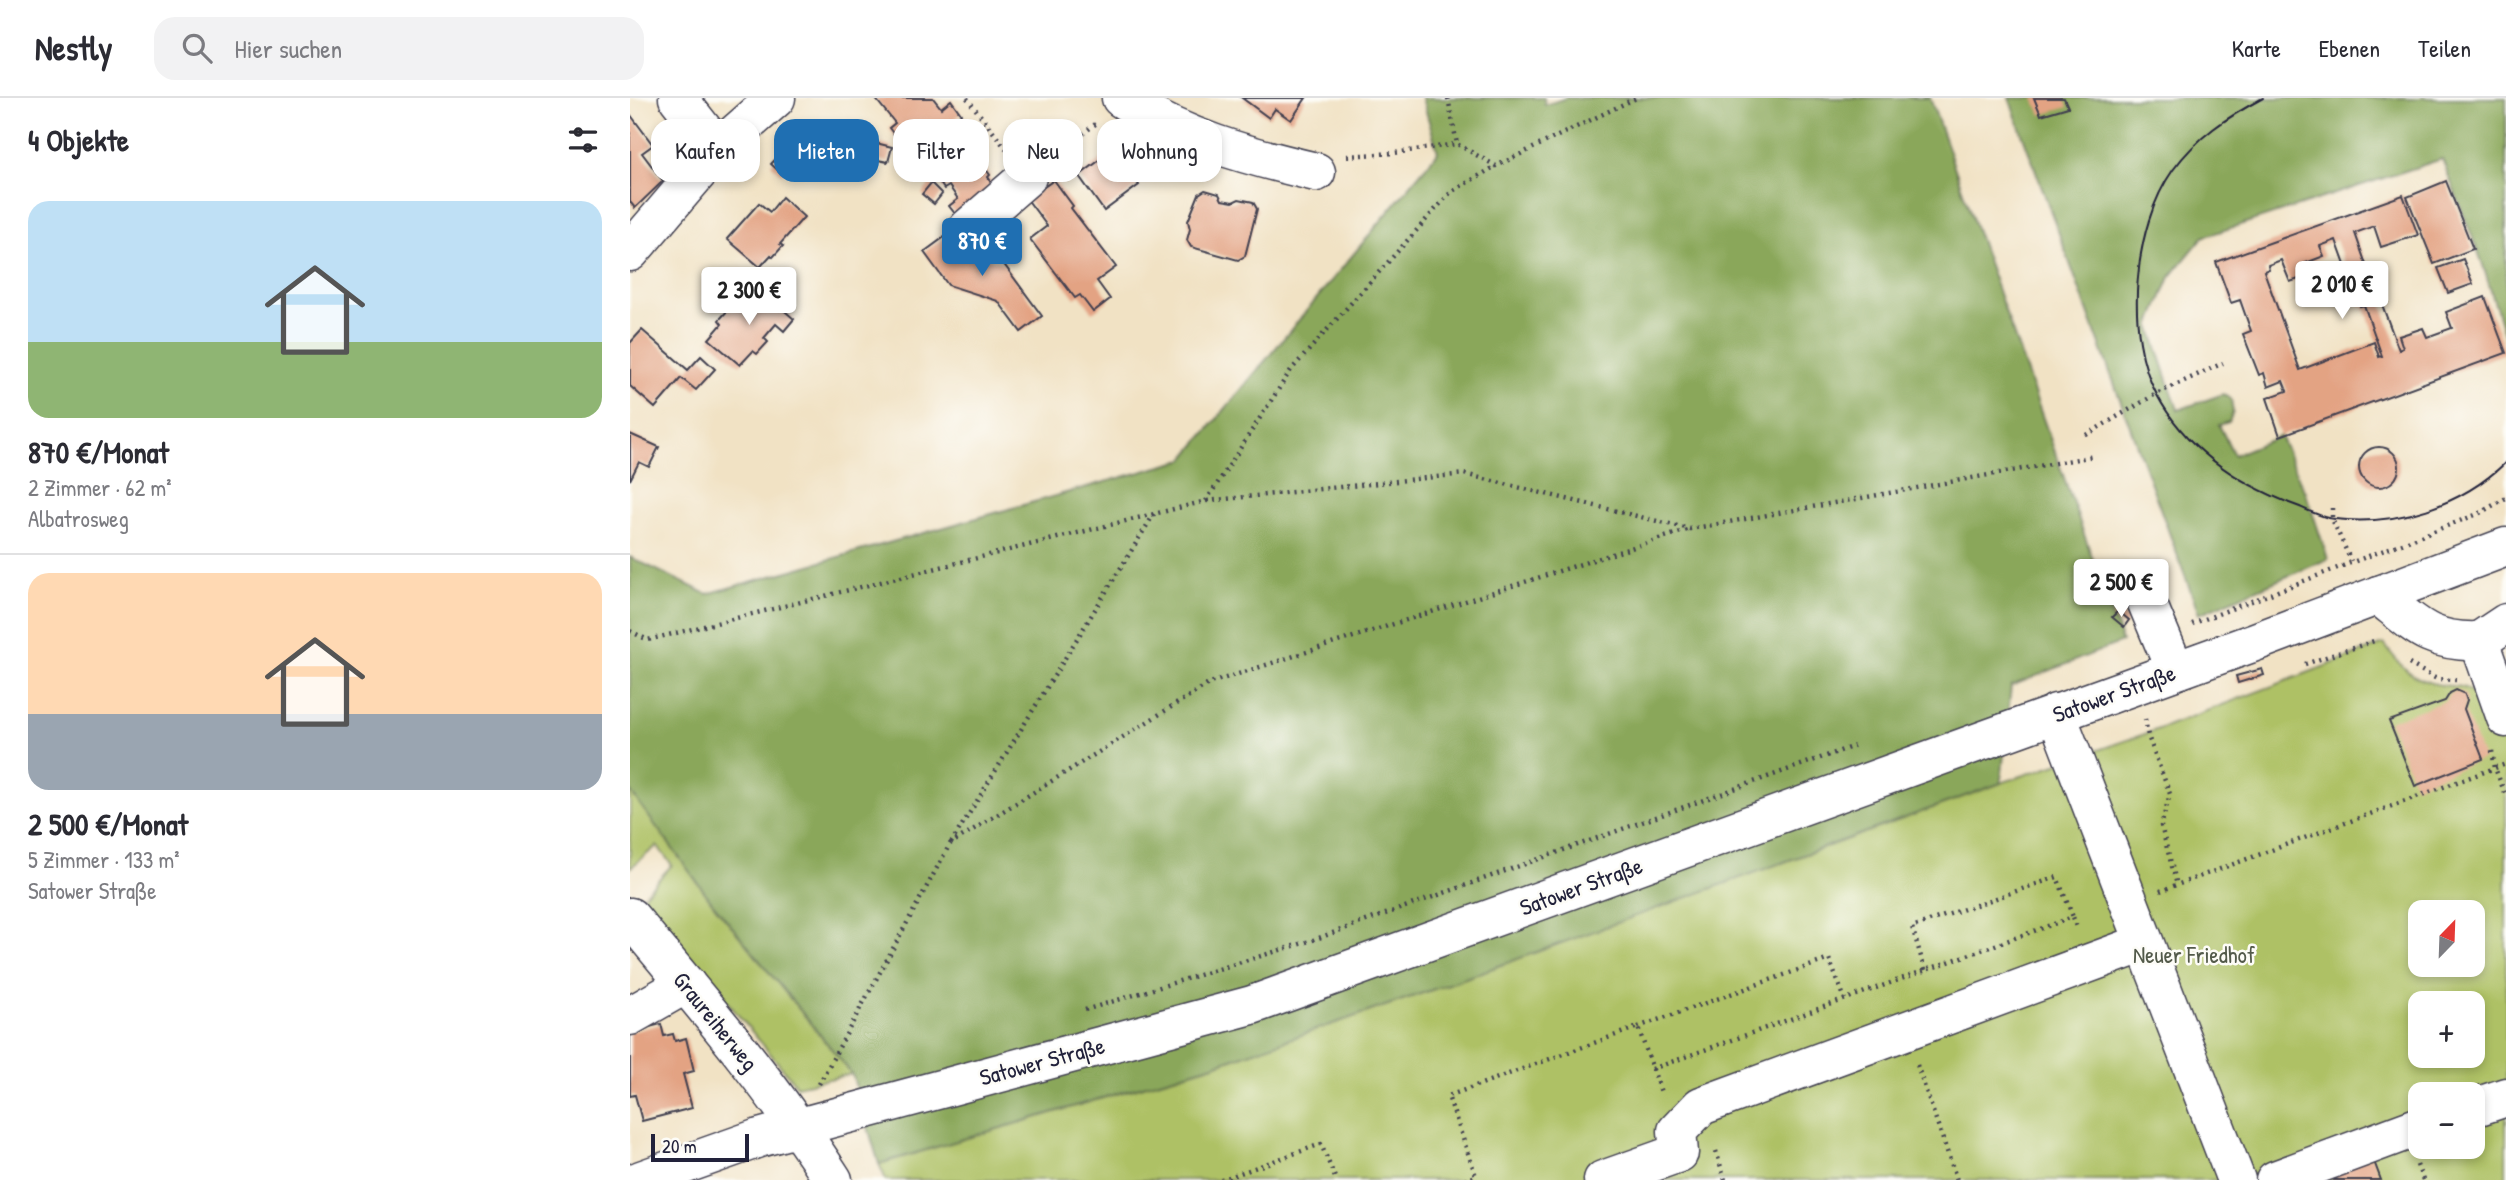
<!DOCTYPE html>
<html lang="de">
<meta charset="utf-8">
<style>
body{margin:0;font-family:"Patrick Hand",sans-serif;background:#f2f2f3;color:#2b2b33;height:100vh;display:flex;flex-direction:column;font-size:26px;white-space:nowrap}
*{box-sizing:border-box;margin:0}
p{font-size:23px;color:#7c7c81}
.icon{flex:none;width:38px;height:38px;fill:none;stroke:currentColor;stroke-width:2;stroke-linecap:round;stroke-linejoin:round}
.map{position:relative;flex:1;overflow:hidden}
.details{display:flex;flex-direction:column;background:#fff;width:630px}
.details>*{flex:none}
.top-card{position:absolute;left:21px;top:21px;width:665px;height:63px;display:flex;gap:14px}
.needle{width:46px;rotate:23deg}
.fabs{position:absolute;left:1778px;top:802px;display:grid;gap:14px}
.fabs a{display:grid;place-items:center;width:77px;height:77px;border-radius:14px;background:#fff;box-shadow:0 4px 10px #0003;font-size:35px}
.scale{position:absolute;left:21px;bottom:18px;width:98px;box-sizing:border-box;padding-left:7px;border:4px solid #22223b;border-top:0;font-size:19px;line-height:24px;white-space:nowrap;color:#22223b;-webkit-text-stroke:5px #fdfcf7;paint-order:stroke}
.price{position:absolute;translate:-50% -60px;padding:0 16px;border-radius:7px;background:#fff;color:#222;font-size:23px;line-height:46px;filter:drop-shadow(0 2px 4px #0008)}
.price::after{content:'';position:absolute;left:50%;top:42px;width:21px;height:16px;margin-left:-10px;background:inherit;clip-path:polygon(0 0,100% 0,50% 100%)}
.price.on{background:#1f6fb2;color:#fff}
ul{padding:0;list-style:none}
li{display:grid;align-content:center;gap:14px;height:371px;padding:0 28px}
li+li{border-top:2px solid #e1e1e2}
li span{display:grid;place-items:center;height:217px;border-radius:21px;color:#555}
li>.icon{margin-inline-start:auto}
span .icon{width:126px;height:126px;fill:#fffc;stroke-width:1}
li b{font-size:30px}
h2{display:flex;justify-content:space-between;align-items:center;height:84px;padding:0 28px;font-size:30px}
.chip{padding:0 24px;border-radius:21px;background:#fff;box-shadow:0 4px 10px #0003;font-size:24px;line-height:63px}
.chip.on{background:#1f6fb2;color:#fff}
header{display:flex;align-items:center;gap:42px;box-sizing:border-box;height:98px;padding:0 35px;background:#fff;border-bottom:2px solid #e1e1e2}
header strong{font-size:33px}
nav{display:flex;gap:38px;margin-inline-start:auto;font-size:24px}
.search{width:490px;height:63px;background:#f2f2f3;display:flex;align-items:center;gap:18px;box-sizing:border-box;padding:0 24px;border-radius:21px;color:#7c7c81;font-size:26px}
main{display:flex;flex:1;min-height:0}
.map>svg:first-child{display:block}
.green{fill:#aec165;stroke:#687250;stroke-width:2;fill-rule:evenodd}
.forest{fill:#8aa75a;stroke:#56644a;stroke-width:2}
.building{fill:#e3a383;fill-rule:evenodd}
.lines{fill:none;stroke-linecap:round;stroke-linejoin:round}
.minor-casing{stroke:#413f50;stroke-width:41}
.major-casing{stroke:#413f50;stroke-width:41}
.path{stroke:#413f50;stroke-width:4.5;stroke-dasharray:2 5;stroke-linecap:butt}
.minor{stroke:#fff;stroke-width:38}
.major{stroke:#fff;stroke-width:38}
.tram{stroke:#22223b;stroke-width:2}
.labels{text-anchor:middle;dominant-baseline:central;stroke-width:5;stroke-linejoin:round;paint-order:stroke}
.street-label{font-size:23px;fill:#22223b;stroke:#fdfcf7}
.park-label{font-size:23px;fill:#535a4a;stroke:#fdfcf7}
</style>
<header>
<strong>Nestly</strong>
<div class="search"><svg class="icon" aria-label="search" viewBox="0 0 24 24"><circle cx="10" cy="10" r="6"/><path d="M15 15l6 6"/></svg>Hier suchen</div>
<nav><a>Karte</a><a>Ebenen</a><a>Teilen</a></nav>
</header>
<main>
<section class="details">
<h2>4 Objekte<svg class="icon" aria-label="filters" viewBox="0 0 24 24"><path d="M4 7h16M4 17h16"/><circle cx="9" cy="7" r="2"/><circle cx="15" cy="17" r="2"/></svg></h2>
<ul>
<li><span style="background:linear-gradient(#bfe0f5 65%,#8fb573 0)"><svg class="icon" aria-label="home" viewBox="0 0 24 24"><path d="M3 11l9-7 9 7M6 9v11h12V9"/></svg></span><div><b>870 €/Monat</b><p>2 Zimmer · 62 m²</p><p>Albatrosweg</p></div></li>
<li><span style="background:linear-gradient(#ffd9b3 65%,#9aa5b1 0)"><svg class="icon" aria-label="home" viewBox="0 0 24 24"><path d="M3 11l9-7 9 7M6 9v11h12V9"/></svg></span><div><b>2 500 €/Monat</b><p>5 Zimmer · 133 m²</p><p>Satower Straße</p></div></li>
</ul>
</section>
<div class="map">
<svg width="1876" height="1082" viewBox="0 0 1876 1082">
<rect width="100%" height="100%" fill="#fdfcf7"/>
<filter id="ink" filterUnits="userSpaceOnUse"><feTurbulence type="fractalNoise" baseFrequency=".0143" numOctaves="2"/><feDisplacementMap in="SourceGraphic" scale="14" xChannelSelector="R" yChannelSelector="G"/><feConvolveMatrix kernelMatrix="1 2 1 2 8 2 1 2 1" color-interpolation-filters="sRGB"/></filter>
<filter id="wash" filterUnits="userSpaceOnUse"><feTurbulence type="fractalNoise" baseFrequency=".00686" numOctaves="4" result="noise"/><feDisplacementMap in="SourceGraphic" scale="28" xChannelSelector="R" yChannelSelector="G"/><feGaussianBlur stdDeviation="1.57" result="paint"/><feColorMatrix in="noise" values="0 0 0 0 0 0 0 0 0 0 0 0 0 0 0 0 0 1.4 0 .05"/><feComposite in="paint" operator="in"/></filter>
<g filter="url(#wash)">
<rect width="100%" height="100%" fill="#f1e2c4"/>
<g class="green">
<path d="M1754,546C1770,568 1783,583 1811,587C1824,589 1831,586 1842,594L1876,584V1082H256L249,1066L584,967L816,887L1371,685L1518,635ZM1790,814H1843V866H1790ZM1790,905H1843V957H1790ZM1790,996H1843V1048H1790Z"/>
<polygon points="0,693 85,808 222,976 167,988 11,800 42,767 27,748 0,770"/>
</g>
<g class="forest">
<polygon points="792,0 914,0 915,7 936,0 1300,0 1492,544 1381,588 1371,685 816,887 584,967 249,1066 222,976 85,808 0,693 0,459 77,496 553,362 808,54"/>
<polygon points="1379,0 1876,0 1876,242 1852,164 1812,61 1573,139 1540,179 1520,228 1548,312 1593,296 1601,301 1603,314 1599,324 1589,327 1604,357 1650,338 1678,401 1698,461 1569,516"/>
</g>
<g id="blocks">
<g class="building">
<polygon points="245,0 303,0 311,10 321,2 331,16 297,42 291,33 272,47 259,30 265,25"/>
<polygon points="612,0 676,0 661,22 645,11 639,20"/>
<polygon points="1404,0 1434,0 1438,9 1411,17"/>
<polygon points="0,16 23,47 12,55 33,83 5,110 0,104"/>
<polygon points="329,35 360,77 358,79 368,93 330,122 319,108 328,101 319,88 314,91 303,75 306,72 297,59"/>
<polygon points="246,45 262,49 258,64 243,61"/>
<polygon points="483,52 509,87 474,113 449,78"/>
<polygon points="153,53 163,63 152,76 141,66"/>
<polygon points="424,82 443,108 441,110 486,169 467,183 480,201 463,214 450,197 445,200 400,141 417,128 397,101"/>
<polygon points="1816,83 1843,151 1804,166 1777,99"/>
<polygon points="301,85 312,96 304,106 292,96"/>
<polygon points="575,92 589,96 592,102 603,104 609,101 623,104 627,111 615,158 608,162 561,149 557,142 560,131 558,123 569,96"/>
<path d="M1773,97L1788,137L1751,149L1744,128L1725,135L1741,181L1749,178L1756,199L1750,201L1769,252L1773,250L1769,238L1793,230L1797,239L1822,230L1816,214L1855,199L1876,255L1650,338L1637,300L1657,293L1653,283L1638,289L1634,275L1629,277L1613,236L1621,233L1610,202L1601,205L1586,164ZM1706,142L1730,208L1734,207L1752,258L1749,259L1744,244L1670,272L1634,173L1639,171L1638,167L1651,162L1660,184L1678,178L1673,166L1694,158L1690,148Z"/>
<polygon points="152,99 174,119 150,146 153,148 143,159 141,157 130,169 97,141 129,105 140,114"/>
<polygon points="324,132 340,154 373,165 412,218 391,234 368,203 318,187 294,154"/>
<polygon points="1833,161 1843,186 1818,195 1808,170"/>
<polygon points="131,192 164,221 154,233 146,226 134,240 138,244 127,256 123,253 110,267 79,241 92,226 89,222 99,211 103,213 116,199 122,203"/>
<polygon points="12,232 58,272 71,258 85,271 66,292 51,280 25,310 0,288 0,245"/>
<polygon points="0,336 29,349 19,369 9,364 0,382"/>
<circle cx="1749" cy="369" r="20"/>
<polygon points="1488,513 1499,522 1494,529 1482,519"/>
<polygon points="1632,571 1634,577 1608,585 1606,578"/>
<polygon points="1826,592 1835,596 1837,602 1834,611 1853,661 1785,688 1759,623 1815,603 1820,595"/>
<polygon points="31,926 34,938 43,936 45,943 56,940 64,973 53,976 62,1010 12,1023 5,997 0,998 0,934"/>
<polygon points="1742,1058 1751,1082 1704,1082 1701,1073"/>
</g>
</g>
</g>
<g filter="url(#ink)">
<use href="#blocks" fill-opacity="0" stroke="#413f50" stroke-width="2"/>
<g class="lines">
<defs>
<g id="minor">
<polyline points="48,0 88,51"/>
<path d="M491,0C550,40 618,58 686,74"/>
<polyline points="338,130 397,79"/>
<polyline points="0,154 88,51 146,0"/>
<path d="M1748,497C1785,526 1799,545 1849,543"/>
<polyline points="1515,500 1545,572"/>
<polyline points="1876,525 1849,543 1876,620"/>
<polyline points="1426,615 1606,1082"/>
<path d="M0,819C71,904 143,988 203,1082"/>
<polyline points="0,918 56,886"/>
<polyline points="1843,1010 1876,999"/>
<polyline points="973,1082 1049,1055 1047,1033 1071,1008 1514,845"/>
<polyline points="1645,1082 1790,1028"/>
</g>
<polyline id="major" points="11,1082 129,1040 622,907 1625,544 1876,449"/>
</defs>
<use href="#minor" class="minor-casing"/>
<use href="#major" class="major-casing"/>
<g class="path">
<polyline points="337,0 377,52"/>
<polyline points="818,0 827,46"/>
<polyline points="425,57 468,24"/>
<polyline points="717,58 764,55 827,46 866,68 1006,0"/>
<polyline points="1456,337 1526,296 1593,265"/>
<polyline points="577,403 834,376 1060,431 1464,358"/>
<polyline points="1702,410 1702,421 1721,463"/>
<polyline points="1562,526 1848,416 1876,400"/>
<polyline points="0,533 18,542 576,403 661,272 821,94 866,68"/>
<polyline points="1675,566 1747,542"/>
<polyline points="1779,566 1807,581 1826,582"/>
<polyline points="1515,621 1518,638 1540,696 1531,728 1547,787"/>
<polyline points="1862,653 1865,670 1876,698"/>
<polyline points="321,745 524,416"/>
<polyline points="1530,793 1876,666"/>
<polyline points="1295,872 1282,829 1427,779 1443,819"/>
<polyline points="455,912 683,842 1224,648"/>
<polyline points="1008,929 1199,861 1215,901"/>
<polyline points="1287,967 1327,1082"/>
<polyline points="1022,971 1443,819 1448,831"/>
<polyline points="189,986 320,746 580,585 1060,431"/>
<polyline points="1086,1053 1095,1082"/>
<polyline points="1787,1067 1793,1082"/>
<polyline points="591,1082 691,1046 706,1082"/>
<polyline points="835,1082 846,1078 818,998 1008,929 1032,997"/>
</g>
<use href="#minor" class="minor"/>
<use href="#major" class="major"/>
<path class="tram" d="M1633,0C1596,20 1568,38 1543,72C1503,128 1494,237 1527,297C1557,353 1612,388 1670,409C1681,414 1694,420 1705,421C1767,428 1831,408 1876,364"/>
</g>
</g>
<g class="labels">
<g class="street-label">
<text transform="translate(1484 595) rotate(-20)">Satower Straße</text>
<text transform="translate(951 788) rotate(-20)">Satower Straße</text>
<text transform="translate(86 923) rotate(51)">Graureiherweg</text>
<text transform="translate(412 963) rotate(-15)">Satower Straße</text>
</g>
<g class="park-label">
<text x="1564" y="856">Neuer Friedhof</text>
</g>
</g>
</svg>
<div class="fabs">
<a><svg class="needle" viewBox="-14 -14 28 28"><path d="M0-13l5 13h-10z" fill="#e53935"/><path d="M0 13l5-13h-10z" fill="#7c7c81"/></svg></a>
<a>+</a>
<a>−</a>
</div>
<div class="scale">20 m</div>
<b class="price on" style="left:352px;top:180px">870 €</b>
<b class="price" style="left:1712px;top:223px">2 010 €</b>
<b class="price" style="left:119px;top:229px">2 300 €</b>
<b class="price" style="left:1491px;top:521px">2 500 €</b>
<div class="top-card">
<a class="chip">Kaufen</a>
<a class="chip on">Mieten</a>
<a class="chip">Filter</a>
<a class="chip">Neu</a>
<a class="chip">Wohnung</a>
</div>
</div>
</main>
